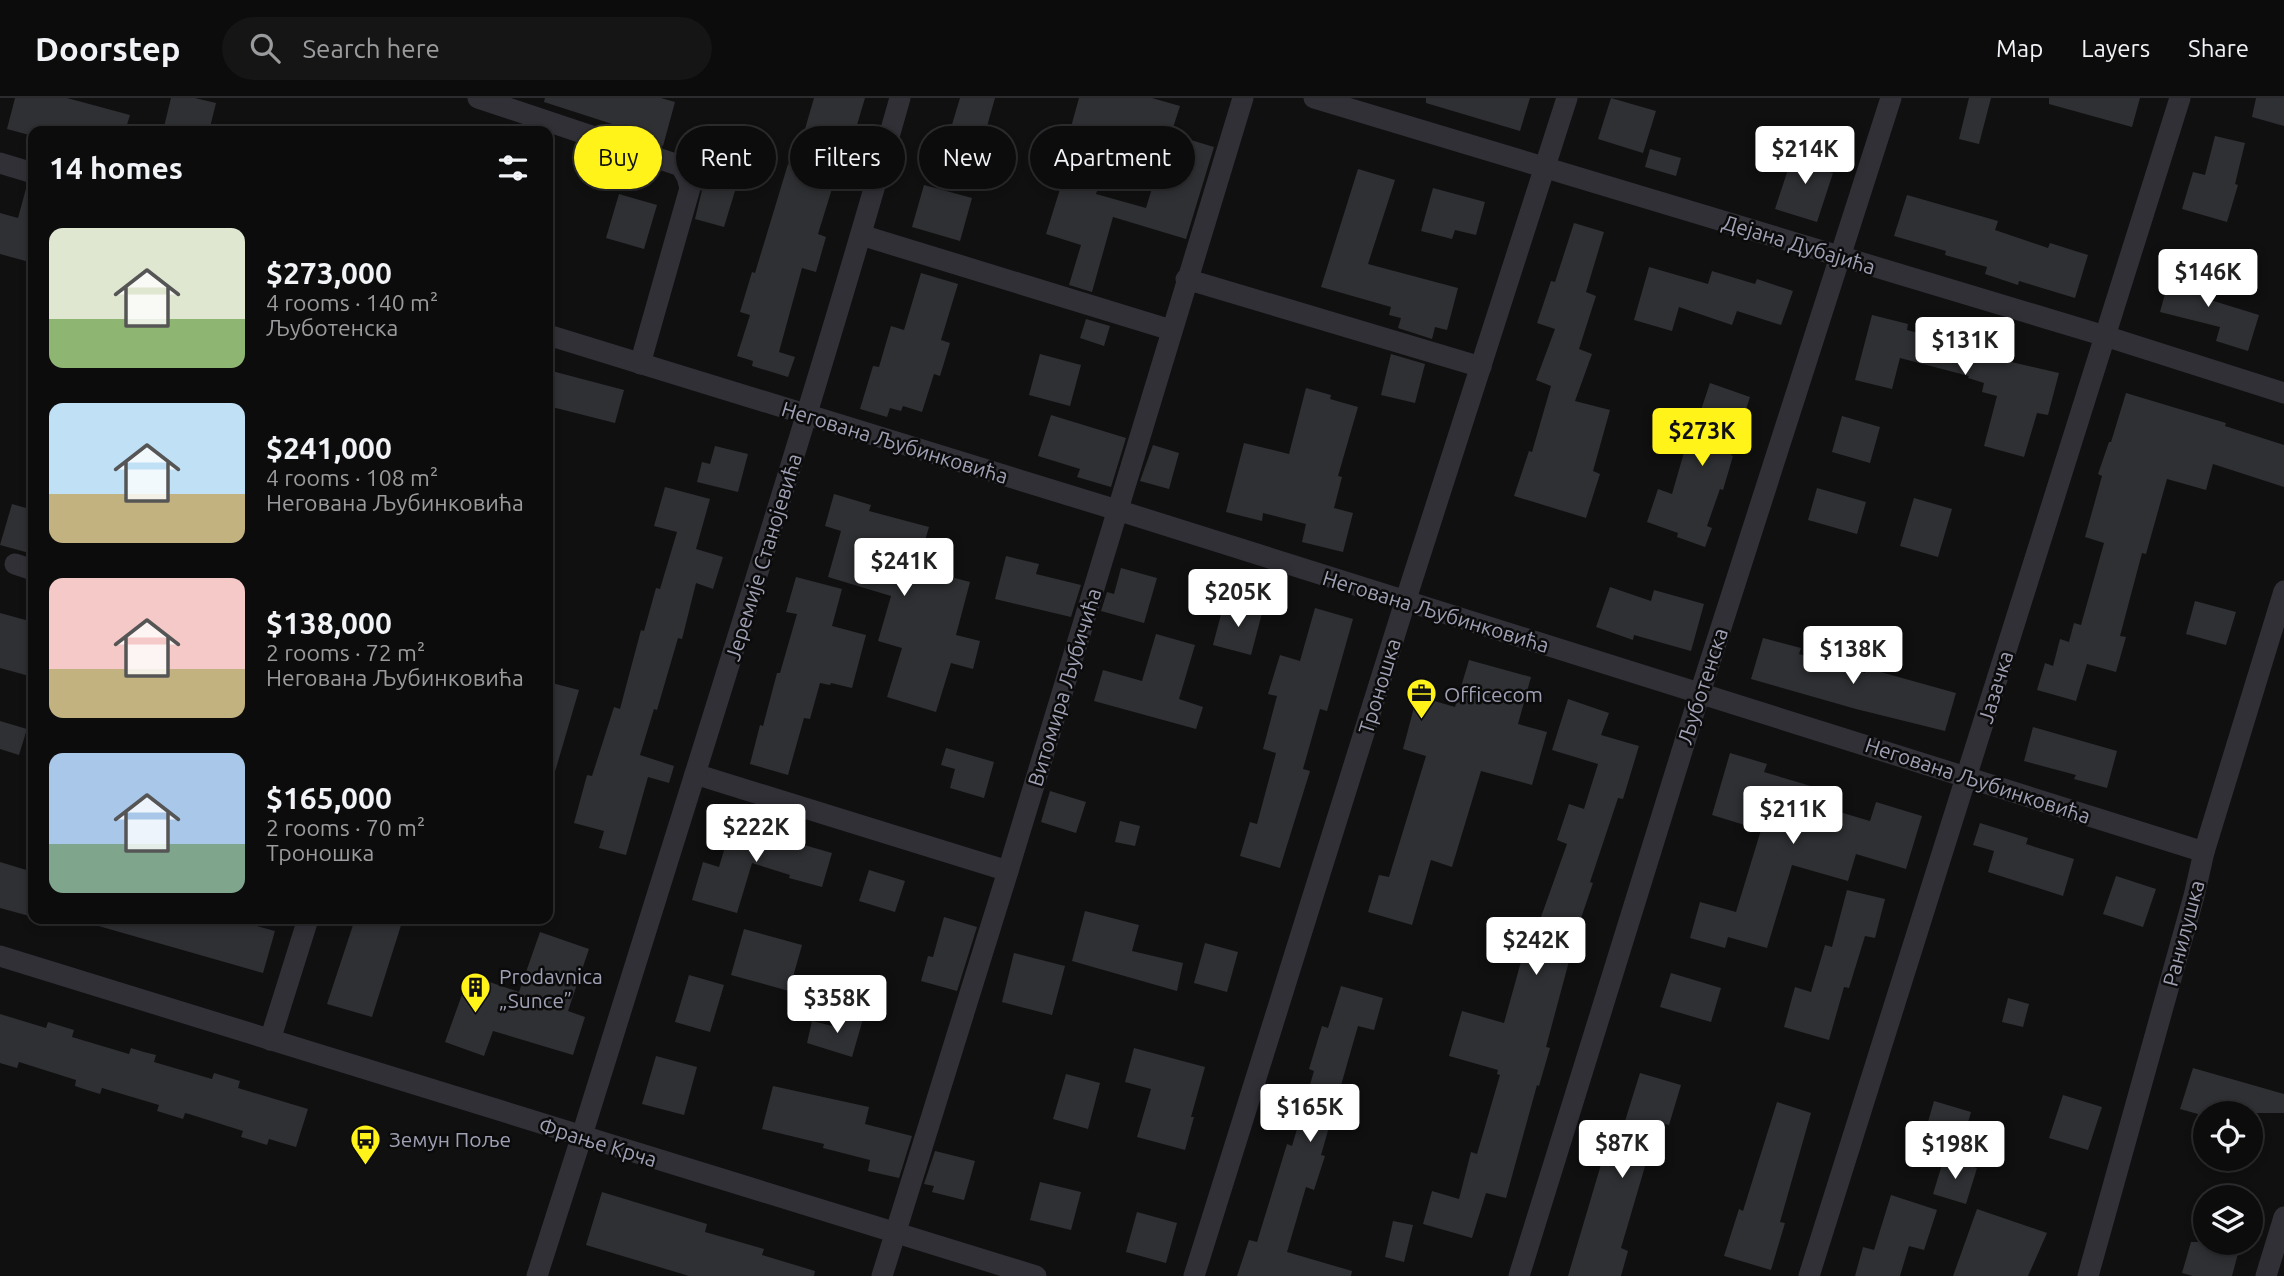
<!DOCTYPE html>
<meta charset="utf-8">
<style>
body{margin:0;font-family:Ubuntu,sans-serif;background:#151516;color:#f1f3f6;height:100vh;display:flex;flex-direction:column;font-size:26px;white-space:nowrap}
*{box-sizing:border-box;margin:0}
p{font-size:23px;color:#9a9b9d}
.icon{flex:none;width:38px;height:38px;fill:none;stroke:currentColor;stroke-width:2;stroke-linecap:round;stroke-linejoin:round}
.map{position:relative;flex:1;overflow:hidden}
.side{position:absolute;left:28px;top:28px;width:525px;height:798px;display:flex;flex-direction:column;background:#0c0c0d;border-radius:14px;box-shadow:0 4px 10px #0003,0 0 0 2px #2c2c2e}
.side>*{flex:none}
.banner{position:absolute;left:574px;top:28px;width:665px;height:63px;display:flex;gap:14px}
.controls{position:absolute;left:2193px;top:1003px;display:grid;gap:14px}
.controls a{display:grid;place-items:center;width:70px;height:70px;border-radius:50%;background:#0c0c0d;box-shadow:0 4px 10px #0003,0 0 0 2px #2c2c2e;font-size:35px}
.price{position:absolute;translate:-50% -60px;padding:0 16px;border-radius:7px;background:#fff;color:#222;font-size:23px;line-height:46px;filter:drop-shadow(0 2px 4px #0008)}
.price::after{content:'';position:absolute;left:50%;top:42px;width:21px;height:16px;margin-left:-10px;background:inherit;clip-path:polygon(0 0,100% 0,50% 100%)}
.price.selected{background:#fff31a;color:#111}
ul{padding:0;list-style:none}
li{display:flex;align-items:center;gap:21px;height:175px;padding:0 21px}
li span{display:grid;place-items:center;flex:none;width:196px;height:140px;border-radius:14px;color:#555}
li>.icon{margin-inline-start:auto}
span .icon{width:84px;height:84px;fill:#fffc;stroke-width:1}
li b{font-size:30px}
h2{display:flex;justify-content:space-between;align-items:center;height:84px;padding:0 21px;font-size:30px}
.chip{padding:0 24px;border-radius:32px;background:#0c0c0d;box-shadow:0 4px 10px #0003,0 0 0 2px #2c2c2e;font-size:24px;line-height:63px}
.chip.selected{background:#fff31a;color:#111}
header{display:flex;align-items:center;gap:42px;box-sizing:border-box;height:98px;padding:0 35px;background:#0c0c0d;border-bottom:2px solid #2c2c2e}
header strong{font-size:33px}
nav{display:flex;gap:38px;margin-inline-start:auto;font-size:24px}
.search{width:490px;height:63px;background:#151516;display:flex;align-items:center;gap:18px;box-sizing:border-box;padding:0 24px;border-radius:38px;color:#9a9b9d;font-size:26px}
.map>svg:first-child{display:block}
.building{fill:#2f3033;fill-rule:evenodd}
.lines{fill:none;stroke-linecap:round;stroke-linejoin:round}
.minor{stroke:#313037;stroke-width:21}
.labels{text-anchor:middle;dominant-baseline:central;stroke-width:5;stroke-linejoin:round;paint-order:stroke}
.street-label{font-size:21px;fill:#9fa0b4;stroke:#0b0b0c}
.poi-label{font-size:21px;fill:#9fa0b4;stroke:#0b0b0c;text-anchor:start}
</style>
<header>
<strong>Doorstep</strong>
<div class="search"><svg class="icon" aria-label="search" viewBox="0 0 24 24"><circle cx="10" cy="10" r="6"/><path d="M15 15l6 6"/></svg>Search here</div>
<nav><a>Map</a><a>Layers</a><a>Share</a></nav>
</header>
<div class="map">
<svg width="2284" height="1178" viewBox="0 0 2284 1178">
<rect width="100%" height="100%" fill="#101011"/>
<g class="building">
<polygon points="15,0 67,0 130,17 125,33 33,33 33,38 7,31"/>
<polygon points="171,0 195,0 216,5 209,33 163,33"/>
<polygon points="545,0 661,0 675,4 663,48 632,38 634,33 544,4"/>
<polygon points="814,0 865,0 849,54 844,52 818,136 826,139 816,174 802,170 779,254 795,259 788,279 752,268 753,263 737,258 750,217 740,214 752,174 755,175 788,66 794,69"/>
<polygon points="960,0 995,0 984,39 951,30"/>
<path d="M1079,0H1152L1180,8L1171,36L1214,49L1186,141L1113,119L1092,194L1069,187L1081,147L1046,136L1061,88L1075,93L1092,35L1071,29ZM1115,36L1164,51L1146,110L1096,96Z"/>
<polygon points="1426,0 1530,0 1520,33 1426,5"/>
<polygon points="1611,0 1656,13 1643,55 1598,41"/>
<polygon points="1969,0 1991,0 1979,46 1959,41"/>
<polygon points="2049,0 2140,0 2132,29 2049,6"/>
<polygon points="2256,0 2284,0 2284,28 2252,19"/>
<polygon points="2215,38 2245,45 2235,86 2238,87 2227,124 2182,111 2193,74 2205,77"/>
<polygon points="1795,50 1826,60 1822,72 1833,75 1817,124 1775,111"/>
<polygon points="1650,51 1681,60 1676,78 1645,69"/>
<polygon points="1358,71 1395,82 1368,166 1458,190 1447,232 1435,229 1432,241 1398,230 1401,220 1389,217 1391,209 1321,189"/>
<polygon points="704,84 735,93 724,129 695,121"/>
<polygon points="27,87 33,88 33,165 0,156 0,115 18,120"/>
<polygon points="924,87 972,100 960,143 912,129"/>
<polygon points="1433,90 1485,104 1476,137 1455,132 1452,141 1421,133"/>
<polygon points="619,96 657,107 644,151 606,140"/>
<polygon points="1907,97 1998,123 1995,132 2048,150 2050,145 2088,157 2075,200 2019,183 2018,187 1985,176 1987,169 1945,157 1946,153 1894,138"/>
<polygon points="1574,125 1604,134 1586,194 1596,198 1579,251 1592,256 1575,303 1610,312 1593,373 1600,376 1586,420 1514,398 1529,353 1532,354 1551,288 1536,282 1555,231 1537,225 1551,183 1555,184"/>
<polygon points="2181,168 2210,175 2204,200 2259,217 2248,253 2216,243 2220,229 2160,214 2168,185 2176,187"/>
<polygon points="1649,169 1708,186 1712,173 1755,186 1757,181 1793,193 1781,227 1737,213 1732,227 1679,209 1672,233 1634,222"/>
<polygon points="921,175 958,186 941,242 950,245 940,278 934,276 922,314 903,308 901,313 890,310 887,319 860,311 873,268 879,269 891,228 904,232"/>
<polygon points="1872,217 1908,226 1907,232 1976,250 1978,243 1998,248 1996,255 2008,259 2007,263 2059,275 2048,317 2037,315 2024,359 1984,348 1997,298 1982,294 1984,285 1968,280 1969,278 1900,260 1892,291 1855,282"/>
<polygon points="1086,221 1110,228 1104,248 1080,240"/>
<polygon points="1040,256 1081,267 1070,308 1029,297"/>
<polygon points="1391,256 1425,266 1415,305 1381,297"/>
<polygon points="548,272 624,292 615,325 548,308"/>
<polygon points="1710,285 1750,299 1731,357 1733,358 1723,392 1720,391 1707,428 1712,430 1705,449 1677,439 1678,435 1647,424 1658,391 1672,396 1687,344 1690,345"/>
<polygon points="1306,290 1331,297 1330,301 1358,309 1338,378 1342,379 1334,410 1353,415 1343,454 1302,444 1306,426 1263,415 1262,423 1226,414 1244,345 1289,356"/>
<polygon points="2126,295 2226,325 2225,328 2284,347 2284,389 2213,366 2206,392 2167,381 2146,456 2142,455 2120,538 2126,539 2116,574 2087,566 2076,603 2037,592 2045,565 2053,568 2060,541 2069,544 2074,525 2081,527 2104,445 2085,439 2102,378 2098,376 2109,344 2111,344"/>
<polygon points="1051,317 1126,340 1111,389 1077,379 1080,371 1038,358"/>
<polygon points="1842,318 1880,329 1870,365 1832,354"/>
<polygon points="1153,347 1179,355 1169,391 1140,383"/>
<polygon points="715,348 748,356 738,394 697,384 702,364 710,366"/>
<polygon points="665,389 710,401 696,451 723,459 713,491 696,485 682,541 678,540 657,612 654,611 640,657 674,668 669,685 648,679 626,757 599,750 604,733 574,725 587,677 592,678 614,609 620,611 641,532 644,533 656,490 660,491 677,434 654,428"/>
<polygon points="1817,390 1866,404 1857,436 1808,422"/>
<polygon points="834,396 871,407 869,413 929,429 917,470 970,484 956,537 980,543 973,571 951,565 936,614 887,599 902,550 878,543 891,498 828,479 841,433 825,428"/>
<polygon points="1914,400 1952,411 1938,459 1900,448"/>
<polygon points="12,406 33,412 33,456 0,447"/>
<polygon points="1006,458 1039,466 1036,476 1081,487 1071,519 995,501"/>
<polygon points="1121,470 1157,480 1144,525 1101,513 1107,494 1114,496"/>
<polygon points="796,479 842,491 832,528 866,537 852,590 831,585 830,587 820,585 810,621 804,620 788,677 750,666 760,627 763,628 777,575 780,575 797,516 786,514"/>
<polygon points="1610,489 1651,503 1654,492 1704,506 1691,553 1634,537 1633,542 1596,529"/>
<polygon points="2195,503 2236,514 2226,547 2186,536"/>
<polygon points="1224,505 1262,515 1251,557 1213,547"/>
<polygon points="1315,510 1353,521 1327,613 1320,611 1303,671 1310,673 1280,770 1240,758 1250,724 1257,726 1276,655 1263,651 1277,598 1268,596 1280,557 1300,563"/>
<polygon points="0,515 33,524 33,579 0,570"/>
<polygon points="1156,536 1195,547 1179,601 1203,609 1196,631 1094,603 1103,572 1142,583"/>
<polygon points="1763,540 1801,550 1799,556 1865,575 1866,570 1956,595 1945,633 1856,611 1751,581"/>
<polygon points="1469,562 1531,579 1518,626 1547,634 1532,687 1481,673 1452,769 1431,762 1412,827 1368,814 1379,777 1389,779 1426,658 1403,651 1417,598 1455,609"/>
<polygon points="548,584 579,592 554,677 548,676"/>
<polygon points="1568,601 1609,615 1601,637 1639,648 1623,701 1618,700 1590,784 1593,785 1579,826 1546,949 1550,950 1539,988 1537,987 1506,1100 1486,1095 1472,1140 1423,1126 1432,1093 1459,1101 1471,1054 1477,1056 1500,977 1497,976 1498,972 1449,958 1462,913 1504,925 1530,831 1536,833 1567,746 1557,742 1569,706 1584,711 1598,666 1552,652"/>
<polygon points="0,623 27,631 19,657 0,651"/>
<polygon points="2033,629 2117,653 2107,690 2074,681 2076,677 2024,663"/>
<polygon points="946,650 994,664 984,700 950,690 955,671 941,667"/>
<polygon points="1730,655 1767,666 1764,674 1814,689 1809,705 1870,723 1876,704 1922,718 1906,771 1856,756 1848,783 1792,767 1767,850 1728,839 1725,850 1690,840 1700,804 1736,814 1761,732 1712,717"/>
<polygon points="1050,693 1086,704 1076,735 1041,724"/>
<polygon points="734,719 771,730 769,737 832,755 822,789 789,780 790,777 752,765 737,815 692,802 703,764 719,769"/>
<polygon points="1120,723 1140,728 1135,748 1115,744"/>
<polygon points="1980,725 2028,740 2026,746 2074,761 2063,798 1988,774 1994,753 1973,747"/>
<polygon points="0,764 33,774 33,819 0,810"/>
<polygon points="869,772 905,783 895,814 859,803"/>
<polygon points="2116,778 2156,791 2143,829 2103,816"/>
<polygon points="1847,792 1885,801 1875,840 1865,838 1849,890 1844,889 1829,942 1784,929 1795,889 1811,894 1825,847 1832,849"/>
<polygon points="1085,813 1139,827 1132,853 1183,865 1177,893 1072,863"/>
<polygon points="944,819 977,829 957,893 921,883 928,858 933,859"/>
<polygon points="96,821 232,821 275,833 263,875 95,827"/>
<polygon points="355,821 403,821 372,919 327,906"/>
<polygon points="744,831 802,847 789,893 731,877"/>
<polygon points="540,834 589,851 568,913 585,919 573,957 493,933 484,958 445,944 469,877 519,894"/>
<polygon points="1205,845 1238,854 1227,894 1194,885"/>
<polygon points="1014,855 1065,868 1052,917 1002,904"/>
<polygon points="1671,875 1721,890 1711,924 1660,909"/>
<polygon points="689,877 724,887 710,934 675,924"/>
<polygon points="1341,888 1383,900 1374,932 1358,928 1321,1057 1325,1058 1314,1092 1306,1089 1287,1154 1352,1173 1351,1178 1237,1178 1249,1142 1257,1144 1287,1046 1292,1048 1314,973 1309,971 1322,928 1328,930"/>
<polygon points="2008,900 2029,906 2023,929 2002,924"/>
<polygon points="842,915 863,921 852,959 807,945 812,923 837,929"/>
<polygon points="0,916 46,930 48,924 74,932 72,939 129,956 131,950 144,954 156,957 154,964 212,981 214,975 240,983 238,990 308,1011 296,1049 269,1041 267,1047 241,1039 243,1033 189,1016 185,1015 183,1021 157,1013 159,1007 102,990 100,996 87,992 75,988 76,982 19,964 17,970 0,965"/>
<polygon points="1134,950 1205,969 1191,1019 1194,1019 1185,1052 1137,1039 1151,991 1125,984"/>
<polygon points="656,958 697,969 684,1017 642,1006"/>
<polygon points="2193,970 2284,996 2284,1015 2205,1015 2205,1018 2180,1011"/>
<polygon points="1640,975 1681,987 1669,1027 1658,1024 1621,1150 1628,1153 1621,1178 1568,1178 1610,1036 1620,1039"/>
<polygon points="1066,976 1100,985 1088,1031 1053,1021"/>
<polygon points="773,988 869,1009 865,1026 912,1038 899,1080 868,1073 870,1062 823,1050 824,1046 762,1031"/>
<polygon points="2063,997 2102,1009 2088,1052 2049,1040"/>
<polygon points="1934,1003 1971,1014 1959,1056 1922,1045"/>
<polygon points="1777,1004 1811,1015 1780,1124 1785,1125 1771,1172 1724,1158 1739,1111 1743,1113"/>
<polygon points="935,1053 975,1063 964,1102 932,1094 934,1088 924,1086"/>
<polygon points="1944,1060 1977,1070 1966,1106 1933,1096"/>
<polygon points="1040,1084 1081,1094 1071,1132 1030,1122"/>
<polygon points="602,1094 707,1126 705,1134 764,1151 762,1157 815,1173 814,1178 689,1178 586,1147"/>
<polygon points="1891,1097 1937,1112 1924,1152 1909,1148 1900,1178 1855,1178 1863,1149 1874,1152"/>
<polygon points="1977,1111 2047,1135 2028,1178 1953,1178"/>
<polygon points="1137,1114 1177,1125 1166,1165 1126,1154"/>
<polygon points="1393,1123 1413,1127 1404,1164 1385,1159"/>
<polygon points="2191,1144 2241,1144 2232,1178 2193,1178 2182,1175"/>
</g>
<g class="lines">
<g class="minor">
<polyline points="478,0 681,68 687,79 690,90 640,266"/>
<polyline points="1314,0 2105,238 2284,295"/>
<polyline points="0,65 33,75"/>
<polyline points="861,137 1171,232"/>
<polyline points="1186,181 1481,269"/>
<polyline points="548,237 1117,412 2204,754"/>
<polyline points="15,466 33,472"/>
<polyline points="695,676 1008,773"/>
<polyline points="0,858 1036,1178"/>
<polyline points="270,942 308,821"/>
<path d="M537,1178C591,1011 643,843 695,676C765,451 836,227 900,0"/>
<polyline points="882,1178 1008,773 1243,0"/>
<polyline points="1194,1178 1405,504 1567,0"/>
<polyline points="1519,1178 1700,595 1891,0"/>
<polyline points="1809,1178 2180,0"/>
<polyline points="2088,1178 2194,798 2204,754 2284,493"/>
<polyline points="2266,1178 2284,1119"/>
</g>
</g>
<defs>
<symbol id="office-pin" viewBox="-11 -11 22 30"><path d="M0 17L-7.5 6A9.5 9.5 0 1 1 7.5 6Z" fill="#fff31a" stroke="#0b0b0c"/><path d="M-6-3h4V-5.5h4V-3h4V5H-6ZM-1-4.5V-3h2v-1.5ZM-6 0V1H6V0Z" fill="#111"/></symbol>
<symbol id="building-pin" viewBox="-11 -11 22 30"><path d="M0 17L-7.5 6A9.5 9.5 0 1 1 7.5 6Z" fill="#fff31a" stroke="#0b0b0c"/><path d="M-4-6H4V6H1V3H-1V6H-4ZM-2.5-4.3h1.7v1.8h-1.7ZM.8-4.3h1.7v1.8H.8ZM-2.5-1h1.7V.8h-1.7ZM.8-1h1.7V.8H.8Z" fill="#111"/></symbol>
<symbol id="bus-pin" viewBox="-11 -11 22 30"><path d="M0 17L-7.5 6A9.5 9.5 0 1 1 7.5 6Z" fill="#fff31a" stroke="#0b0b0c"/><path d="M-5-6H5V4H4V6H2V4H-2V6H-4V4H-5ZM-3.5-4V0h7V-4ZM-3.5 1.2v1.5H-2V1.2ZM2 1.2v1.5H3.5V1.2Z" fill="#111"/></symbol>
</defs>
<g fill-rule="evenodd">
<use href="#office-pin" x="1404" y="578" width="35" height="47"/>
<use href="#building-pin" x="458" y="872" width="35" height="47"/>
<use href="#bus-pin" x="348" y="1024" width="35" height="47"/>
</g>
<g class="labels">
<g class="street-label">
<text transform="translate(1799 146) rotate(17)">Дејана Дубајића</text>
<text transform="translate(895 344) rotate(17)">Негована Љубинковића</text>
<text transform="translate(763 459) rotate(-73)">Јеремије Станојевића</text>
<text transform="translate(1436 513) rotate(17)">Негована Љубинковића</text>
<text transform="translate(1379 588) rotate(-73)">Троношка</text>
<text transform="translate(1702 588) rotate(-72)">Љуботенска</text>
<text transform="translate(1064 589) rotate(-73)">Витомира Љубичића</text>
<text transform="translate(1995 589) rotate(-73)">Јазачка</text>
<text transform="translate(1978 682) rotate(18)">Негована Љубинковића</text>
<text transform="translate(2183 835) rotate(-75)">Ранилушка</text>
<text transform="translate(598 1044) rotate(17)">Фрање Крча</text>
</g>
<g class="poi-label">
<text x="1444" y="596">Officecom</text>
<text x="499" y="878">Prodavnica<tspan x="499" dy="24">„Sunce”</tspan></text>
<text x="389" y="1041">Земун Поље</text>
</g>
</g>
</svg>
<div class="controls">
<a><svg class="icon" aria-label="locate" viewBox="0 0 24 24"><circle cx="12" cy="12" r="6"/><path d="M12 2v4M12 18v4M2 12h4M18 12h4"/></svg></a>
<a><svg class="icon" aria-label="layers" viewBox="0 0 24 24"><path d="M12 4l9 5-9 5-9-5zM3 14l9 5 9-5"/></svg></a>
</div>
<b class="price" style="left:1805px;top:88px">$214K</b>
<b class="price" style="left:2208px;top:211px">$146K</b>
<b class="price" style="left:1965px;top:279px">$131K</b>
<b class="price selected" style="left:1702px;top:370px">$273K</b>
<b class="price" style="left:904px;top:500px">$241K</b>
<b class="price" style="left:1238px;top:531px">$205K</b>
<b class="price" style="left:1853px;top:588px">$138K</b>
<b class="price" style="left:1793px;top:748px">$211K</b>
<b class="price" style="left:756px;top:766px">$222K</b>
<b class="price" style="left:1536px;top:879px">$242K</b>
<b class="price" style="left:837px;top:937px">$358K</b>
<b class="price" style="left:1310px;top:1046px">$165K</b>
<b class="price" style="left:1622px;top:1082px">$87K</b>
<b class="price" style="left:1955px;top:1083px">$198K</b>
<div class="banner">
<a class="chip selected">Buy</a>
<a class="chip">Rent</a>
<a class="chip">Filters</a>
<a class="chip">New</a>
<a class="chip">Apartment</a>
</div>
<section class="side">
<h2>14 homes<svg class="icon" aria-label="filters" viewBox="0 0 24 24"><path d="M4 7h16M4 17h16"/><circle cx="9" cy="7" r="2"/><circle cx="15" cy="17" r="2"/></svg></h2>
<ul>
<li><span style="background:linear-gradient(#dfe7d0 65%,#8fb573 0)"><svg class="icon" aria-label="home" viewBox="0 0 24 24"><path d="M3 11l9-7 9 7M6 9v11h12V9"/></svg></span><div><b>$273,000</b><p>4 rooms · 140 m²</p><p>Љуботенска</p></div></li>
<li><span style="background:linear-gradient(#bfe0f5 65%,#c2b280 0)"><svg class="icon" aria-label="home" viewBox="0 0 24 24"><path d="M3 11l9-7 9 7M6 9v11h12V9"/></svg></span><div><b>$241,000</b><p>4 rooms · 108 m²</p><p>Негована Љубинковића</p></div></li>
<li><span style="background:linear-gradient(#f6c9c9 65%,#c2b280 0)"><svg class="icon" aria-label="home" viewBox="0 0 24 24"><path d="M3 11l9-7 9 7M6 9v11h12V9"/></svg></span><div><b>$138,000</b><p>2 rooms · 72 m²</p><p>Негована Љубинковића</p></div></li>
<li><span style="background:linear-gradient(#a9c7e8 65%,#7fa58c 0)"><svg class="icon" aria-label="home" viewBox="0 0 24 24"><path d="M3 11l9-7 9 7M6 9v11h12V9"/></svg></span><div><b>$165,000</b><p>2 rooms · 70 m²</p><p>Троношка</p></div></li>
</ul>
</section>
</div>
